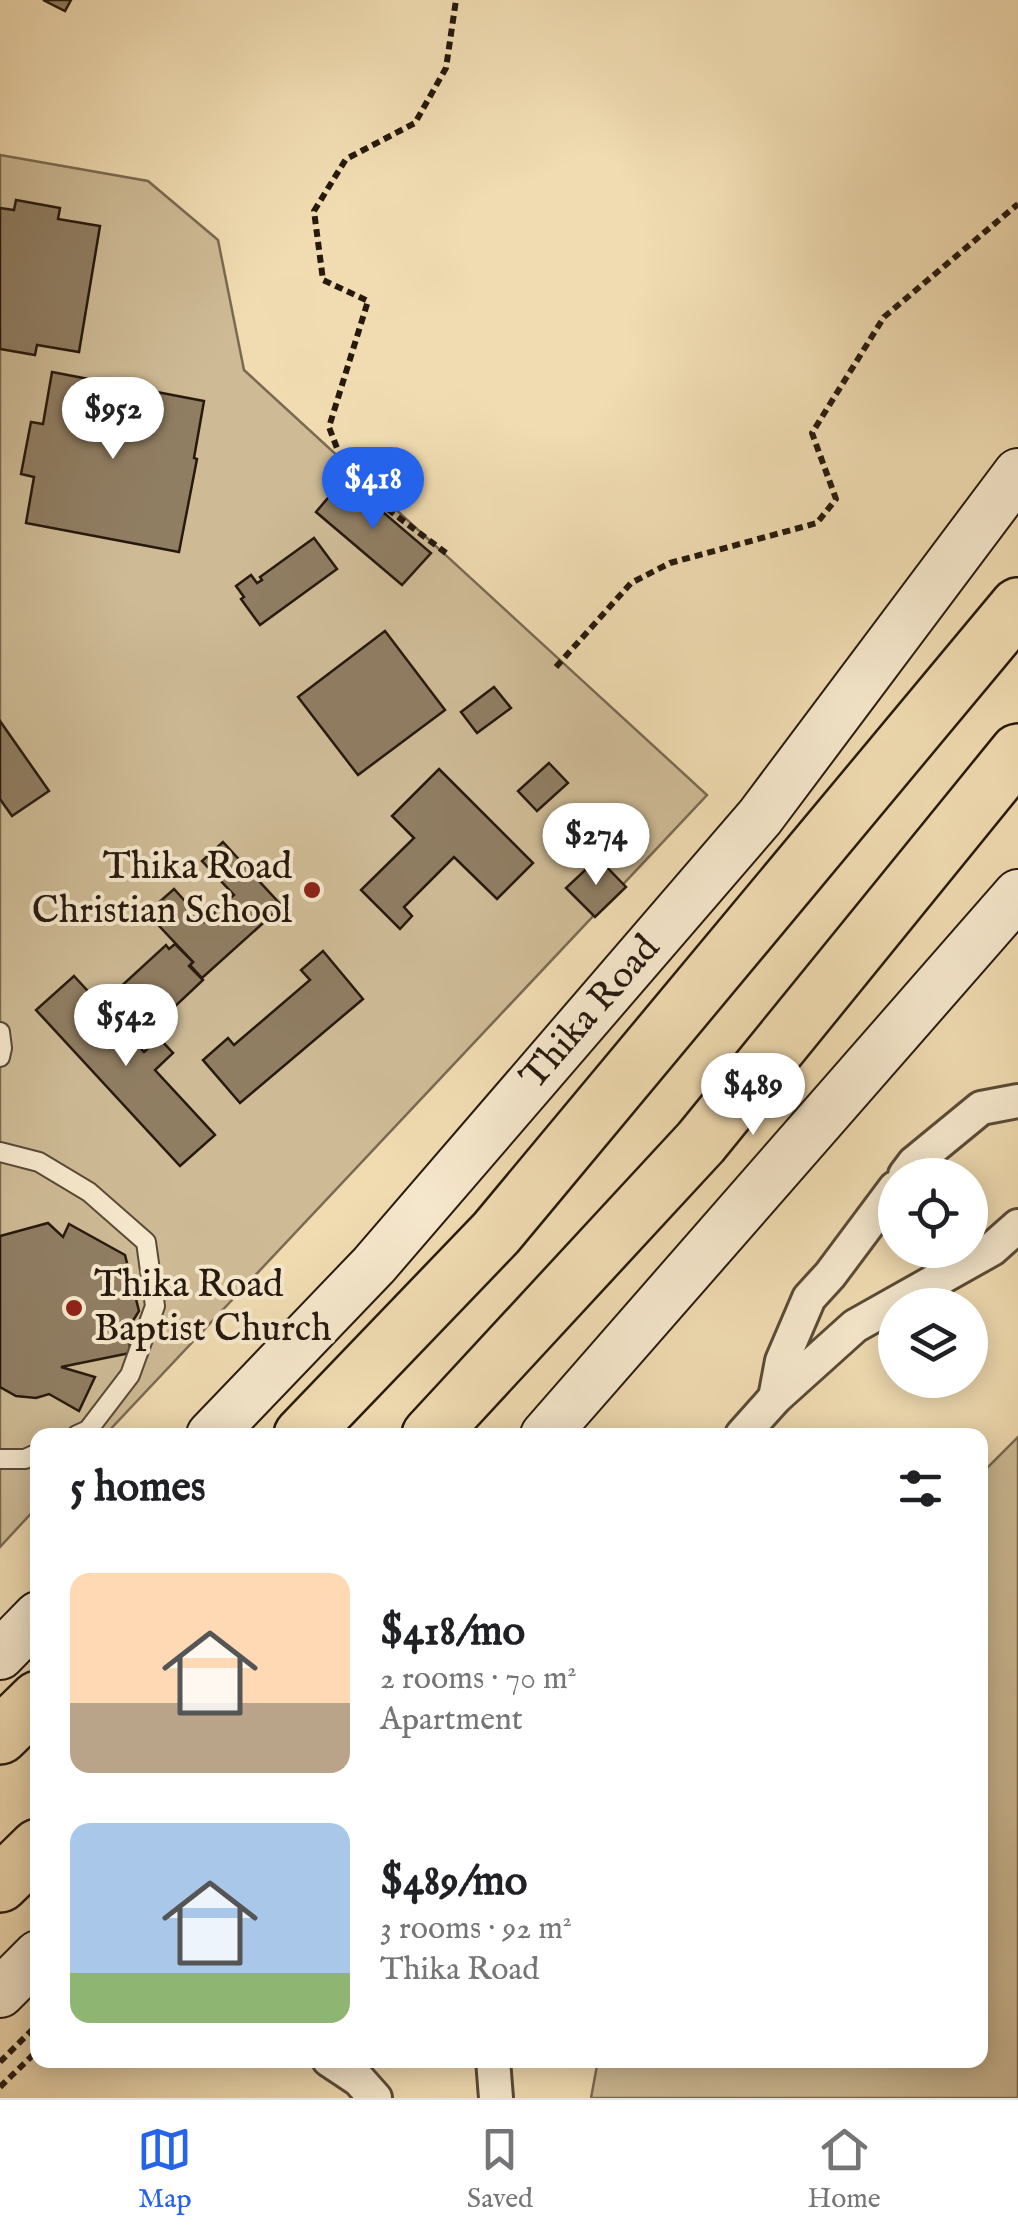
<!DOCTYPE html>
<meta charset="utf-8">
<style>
body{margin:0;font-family:"IM FELL English",serif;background:#f6f6f6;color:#202124;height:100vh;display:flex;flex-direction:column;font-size:38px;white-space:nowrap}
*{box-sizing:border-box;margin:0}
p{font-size:32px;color:#757577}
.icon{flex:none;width:55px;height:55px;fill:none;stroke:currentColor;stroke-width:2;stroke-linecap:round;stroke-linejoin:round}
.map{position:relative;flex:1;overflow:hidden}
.side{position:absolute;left:30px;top:1428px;width:958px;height:640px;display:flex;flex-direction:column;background:#fff;border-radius:20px;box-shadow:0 5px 25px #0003}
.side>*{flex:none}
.buttons{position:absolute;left:878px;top:1158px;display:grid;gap:20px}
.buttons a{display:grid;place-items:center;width:110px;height:110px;border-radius:50%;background:#fff;box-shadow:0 5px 25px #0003;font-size:50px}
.price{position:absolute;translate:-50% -85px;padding:0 22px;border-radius:35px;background:#fff;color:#222;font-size:32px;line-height:65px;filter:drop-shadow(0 2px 5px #0008)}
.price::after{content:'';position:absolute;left:50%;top:60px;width:30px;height:22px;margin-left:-15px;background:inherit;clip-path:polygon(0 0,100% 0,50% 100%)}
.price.selected{background:#2563eb;color:#fff}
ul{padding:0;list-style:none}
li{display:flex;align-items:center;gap:30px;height:250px;padding:0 40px}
li span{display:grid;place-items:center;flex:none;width:280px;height:200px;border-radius:20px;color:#555}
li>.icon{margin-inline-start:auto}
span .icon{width:120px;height:120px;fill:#fffc;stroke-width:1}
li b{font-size:42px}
h2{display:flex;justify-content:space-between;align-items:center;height:120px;padding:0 40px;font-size:42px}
.tab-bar{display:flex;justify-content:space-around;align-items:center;height:140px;border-top:2px solid #e0e0e0;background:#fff;font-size:28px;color:#757577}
.tab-bar a{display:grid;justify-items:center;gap:5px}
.tab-bar .selected{color:#2563eb}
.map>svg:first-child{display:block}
.green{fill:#cebb96;stroke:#7a6a52;stroke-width:2.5}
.building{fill:#907e63;stroke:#26190e;stroke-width:2.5}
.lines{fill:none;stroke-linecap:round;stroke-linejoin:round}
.service-casing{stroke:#594a37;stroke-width:22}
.minor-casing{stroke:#594a37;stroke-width:38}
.secondary-casing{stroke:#26190e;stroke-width:52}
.trunk-casing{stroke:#26190e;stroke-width:60}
.path{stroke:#26190e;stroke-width:6;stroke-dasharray:8 5;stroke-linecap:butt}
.service{stroke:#f6e8cd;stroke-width:18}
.minor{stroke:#f6e8cd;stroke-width:32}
.secondary{stroke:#f6e8cd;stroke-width:48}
.trunk{stroke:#f1dcb2;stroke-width:55}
.poi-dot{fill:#8f2418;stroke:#f6e8cd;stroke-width:4}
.labels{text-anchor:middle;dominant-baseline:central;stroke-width:8;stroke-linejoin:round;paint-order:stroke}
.poi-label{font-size:38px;fill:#26190e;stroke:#f6e8cd;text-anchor:end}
.street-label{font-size:38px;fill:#26190e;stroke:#f6e8cd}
</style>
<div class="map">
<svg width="1018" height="2098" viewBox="0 0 1018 2098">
<rect width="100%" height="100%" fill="#f1dcb2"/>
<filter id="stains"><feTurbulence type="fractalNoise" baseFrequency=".002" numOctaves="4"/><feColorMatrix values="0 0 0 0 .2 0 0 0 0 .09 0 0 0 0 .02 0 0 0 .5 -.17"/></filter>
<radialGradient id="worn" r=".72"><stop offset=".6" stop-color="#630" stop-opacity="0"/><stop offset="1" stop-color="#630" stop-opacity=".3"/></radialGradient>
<g class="green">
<polygon points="0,155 148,181 218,240 244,370 707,795 105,1435 38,1435 37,1507 0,1547"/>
<polygon points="1018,1437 1018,2098 591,2098 598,2060 980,2060 980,1475"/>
</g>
<g class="building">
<polygon points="43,0 71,0 65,11"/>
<polygon points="16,200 60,208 58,219 100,226 79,352 37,345 35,355 0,349 0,208 14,210"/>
<polygon points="52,372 204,401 194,458 197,459 179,552 26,523 34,477 21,474 31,422 43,424"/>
<polygon points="344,479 431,553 402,585 316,512"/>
<polygon points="314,538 337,569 260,625 241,599 244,597 236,586 251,575 257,583 262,580 260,577"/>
<polygon points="385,631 445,710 358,775 298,697"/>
<polygon points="494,687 511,708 477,733 461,712"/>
<polygon points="0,721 49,791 12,816 0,799"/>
<polygon points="549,763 568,783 537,811 518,791"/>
<polygon points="439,769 533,863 497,899 454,857 404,907 412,916 400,929 361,890 414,838 392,816"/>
<polygon points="223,842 282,906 202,978 190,965 193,962 147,913 174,889 204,922 234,895 202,861"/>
<polygon points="598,858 626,887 595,917 566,888"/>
<polygon points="175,944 193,962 189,966 203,980 152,1028 117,990 166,945 169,949"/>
<polygon points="323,951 363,999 240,1103 203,1060 228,1038 234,1045 310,980 301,970"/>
<polygon points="74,976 144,1052 159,1038 173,1053 155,1070 215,1135 180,1166 36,1010"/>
<polygon points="48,1223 63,1237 69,1224 125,1255 139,1311 129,1327 130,1353 61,1367 95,1377 79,1411 49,1394 36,1398 16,1396 0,1387 0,1236"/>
</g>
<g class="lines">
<defs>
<g id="service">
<polyline points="0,1032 2,1048 0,1057"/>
<polyline points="0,1152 39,1162 89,1192 146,1242 155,1306 130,1375 88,1430 77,1435"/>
<polyline points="0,1459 25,1459 38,1453"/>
</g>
<g id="minor">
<polyline points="905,1175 914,1163 981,1108 1018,1101"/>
<polyline points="775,1398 782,1361 809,1298 830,1275 895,1188"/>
<polyline points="742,1435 775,1398 855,1326 992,1249 1018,1226"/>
<polyline points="329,2060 359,2080 375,2098"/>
<polyline points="493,2060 496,2098"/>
</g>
<g id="secondary">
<polyline points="211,1435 374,1265 760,817 1018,473"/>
<polyline points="545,1435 1018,894"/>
<polyline points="0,1655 38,1616"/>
<polyline points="0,1993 38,1955"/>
</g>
<g id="trunk">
<polyline points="302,1435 496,1233 1018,606"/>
<polyline points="430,1435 701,1142 1018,752"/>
<polyline points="0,1736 38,1699"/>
<polyline points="0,1884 38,1847"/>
</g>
</defs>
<use href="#service" class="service-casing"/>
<use href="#minor" class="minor-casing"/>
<use href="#secondary" class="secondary-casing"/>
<use href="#trunk" class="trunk-casing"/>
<g class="path">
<polyline points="446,553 349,480 329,427 368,301 323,280 314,211 346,159 415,123 446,68 456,0"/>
<polyline points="556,667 631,583 670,563 817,523 836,499 812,433 884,317 1018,204"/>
<polyline points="0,2062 38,2024"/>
<polyline points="0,2087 38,2050"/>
</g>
<use href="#service" class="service"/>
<use href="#minor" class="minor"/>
<use href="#secondary" class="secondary"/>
<use href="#trunk" class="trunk"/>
</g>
<g class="poi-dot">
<circle cx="312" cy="890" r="10"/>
<circle cx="74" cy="1308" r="10"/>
</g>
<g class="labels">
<g class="poi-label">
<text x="292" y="868">Thika Road<tspan x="292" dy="44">Christian School</tspan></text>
<text x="94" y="1286" text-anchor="start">Thika Road<tspan x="94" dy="44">Baptist Church</tspan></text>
</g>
<g class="street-label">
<text transform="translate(591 1013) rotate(-49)">Thika Road</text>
</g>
</g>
<rect width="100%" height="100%" filter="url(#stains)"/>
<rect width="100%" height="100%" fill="url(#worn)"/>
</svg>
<div class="buttons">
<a><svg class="icon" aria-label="locate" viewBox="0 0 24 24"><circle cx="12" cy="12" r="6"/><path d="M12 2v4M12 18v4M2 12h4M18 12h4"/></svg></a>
<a><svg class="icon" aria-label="layers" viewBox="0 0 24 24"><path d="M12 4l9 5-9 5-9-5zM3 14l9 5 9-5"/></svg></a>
</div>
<b class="price" style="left:113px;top:462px">$952</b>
<b class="price selected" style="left:373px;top:532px">$418</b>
<b class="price" style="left:596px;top:888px">$274</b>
<b class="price" style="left:126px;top:1069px">$542</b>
<b class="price" style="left:753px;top:1138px">$489</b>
<section class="side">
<h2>5 homes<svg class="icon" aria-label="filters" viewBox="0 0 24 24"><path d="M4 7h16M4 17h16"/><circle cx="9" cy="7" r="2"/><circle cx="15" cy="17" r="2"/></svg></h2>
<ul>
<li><span style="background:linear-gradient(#ffd9b3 65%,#b9a48a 0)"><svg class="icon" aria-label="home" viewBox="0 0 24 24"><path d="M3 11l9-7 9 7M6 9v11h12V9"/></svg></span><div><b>$418/mo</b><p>2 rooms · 70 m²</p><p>Apartment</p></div></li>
<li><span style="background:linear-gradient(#a9c7e8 75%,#8fb573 0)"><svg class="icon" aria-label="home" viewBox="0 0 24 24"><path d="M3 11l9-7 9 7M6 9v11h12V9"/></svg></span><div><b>$489/mo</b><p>3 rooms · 92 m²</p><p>Thika Road</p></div></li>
</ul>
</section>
</div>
<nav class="tab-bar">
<a class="selected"><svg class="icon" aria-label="map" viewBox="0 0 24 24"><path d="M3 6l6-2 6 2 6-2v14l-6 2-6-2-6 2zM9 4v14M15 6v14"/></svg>Map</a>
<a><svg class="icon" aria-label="saved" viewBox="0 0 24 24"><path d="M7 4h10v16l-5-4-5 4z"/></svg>Saved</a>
<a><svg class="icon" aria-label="home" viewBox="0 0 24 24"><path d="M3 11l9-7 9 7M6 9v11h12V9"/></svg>Home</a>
</nav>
